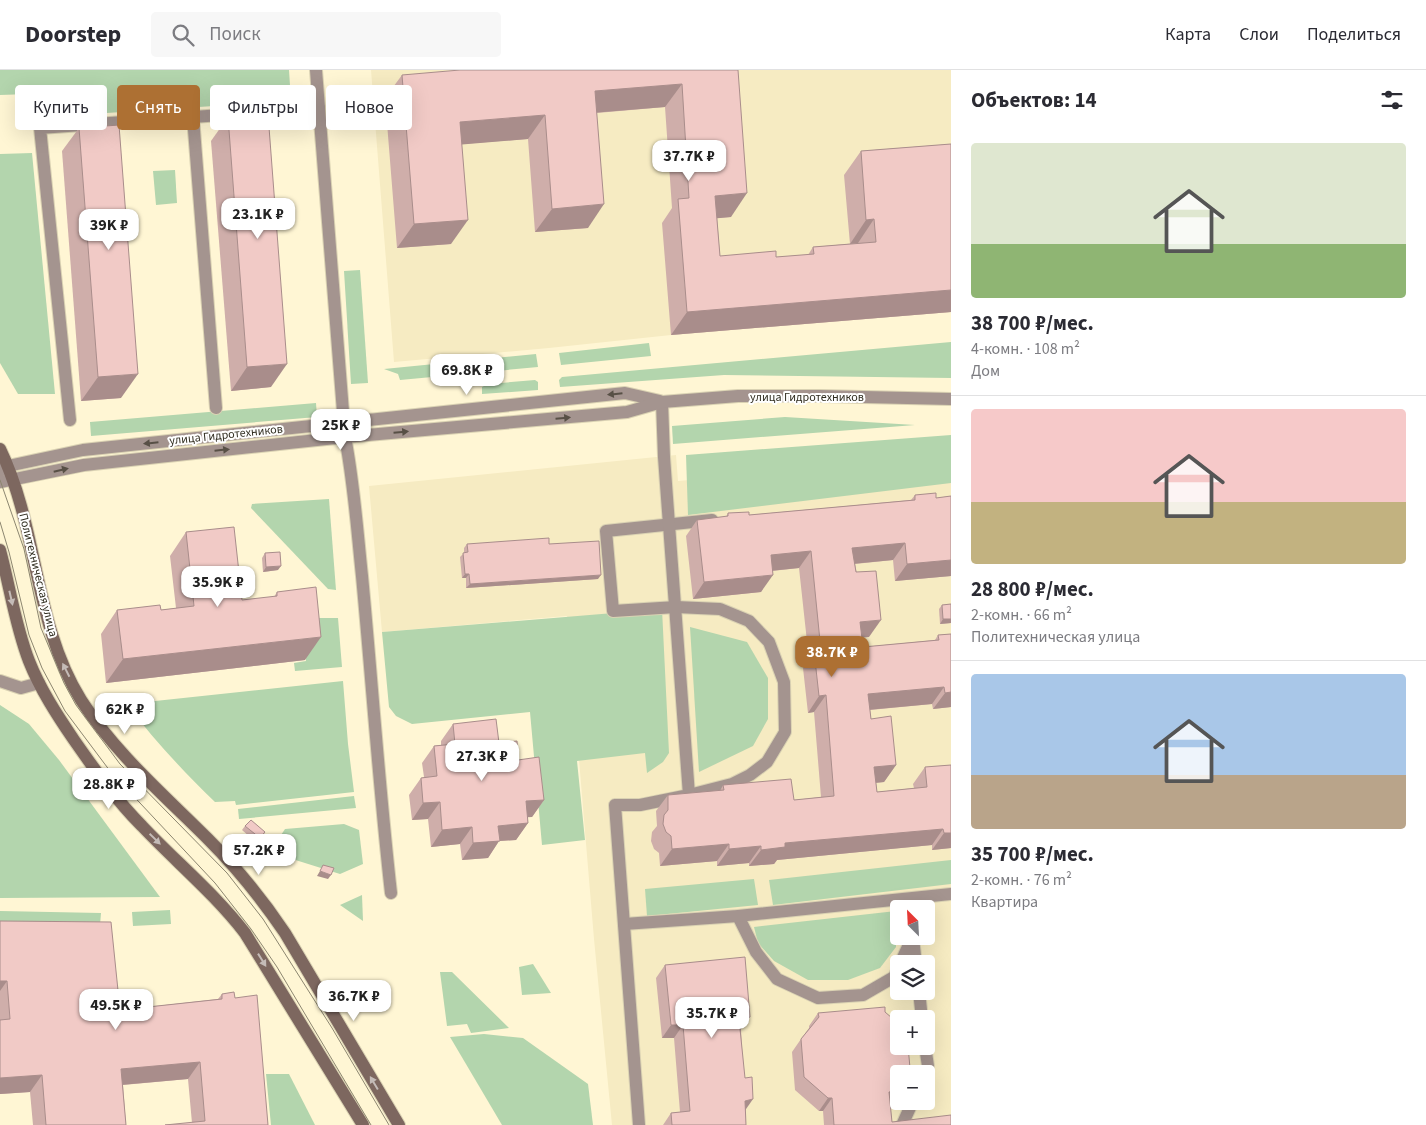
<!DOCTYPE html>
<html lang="ru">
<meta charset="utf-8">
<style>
body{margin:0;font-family:"Source Sans 3",sans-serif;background:#f7f7f7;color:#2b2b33;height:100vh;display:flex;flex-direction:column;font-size:19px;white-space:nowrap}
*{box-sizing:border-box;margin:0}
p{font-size:16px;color:#7c7c81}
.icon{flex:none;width:28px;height:28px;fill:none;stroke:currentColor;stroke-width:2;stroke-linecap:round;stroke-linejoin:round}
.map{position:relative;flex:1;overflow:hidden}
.drawer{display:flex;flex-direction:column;background:#fff;width:475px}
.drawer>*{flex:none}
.hud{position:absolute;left:15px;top:15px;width:475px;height:45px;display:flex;gap:10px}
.needle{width:32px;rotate:336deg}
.controls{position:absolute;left:890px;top:830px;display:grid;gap:10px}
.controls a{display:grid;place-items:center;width:45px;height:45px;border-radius:5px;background:#fff;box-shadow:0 5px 20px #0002;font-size:25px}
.price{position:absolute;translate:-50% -42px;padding:0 11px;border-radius:10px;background:#fff;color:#222;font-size:16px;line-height:32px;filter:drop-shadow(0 1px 2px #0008)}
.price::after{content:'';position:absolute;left:50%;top:30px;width:15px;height:11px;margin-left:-8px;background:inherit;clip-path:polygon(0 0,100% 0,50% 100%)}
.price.current{background:#ad7033;color:#fff}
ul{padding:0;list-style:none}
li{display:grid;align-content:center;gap:10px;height:265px;padding:0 20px}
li+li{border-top:1px solid #e1e1e2}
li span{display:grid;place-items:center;height:155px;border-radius:5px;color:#555}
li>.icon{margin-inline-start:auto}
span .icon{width:90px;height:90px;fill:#fffc;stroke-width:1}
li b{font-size:21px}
h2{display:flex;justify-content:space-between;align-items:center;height:60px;padding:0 20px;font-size:21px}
.tag{padding:0 18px;border-radius:5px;background:#fff;box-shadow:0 5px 20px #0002;font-size:18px;line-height:45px}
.tag.current{background:#ad7033;color:#fff}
header{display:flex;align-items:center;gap:30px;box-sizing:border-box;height:70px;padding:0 25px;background:#fff;border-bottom:1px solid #e1e1e2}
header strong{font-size:24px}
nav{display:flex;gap:28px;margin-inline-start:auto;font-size:18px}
.search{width:350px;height:45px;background:#f7f7f7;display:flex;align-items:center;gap:12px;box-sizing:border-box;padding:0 18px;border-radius:5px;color:#7c7c81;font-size:19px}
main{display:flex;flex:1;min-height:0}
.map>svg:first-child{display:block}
.built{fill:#f6ebc2;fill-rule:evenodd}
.green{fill:#b3d5ad}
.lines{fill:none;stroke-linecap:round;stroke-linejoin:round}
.service-casing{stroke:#dad2b3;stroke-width:14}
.minor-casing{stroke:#dad2b3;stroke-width:14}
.tertiary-casing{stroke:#dad2b3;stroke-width:14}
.secondary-casing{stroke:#dad2b3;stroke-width:14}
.service{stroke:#a4948f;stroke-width:12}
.minor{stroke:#a4948f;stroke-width:12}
.tertiary{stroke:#a4948f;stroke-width:12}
.secondary{stroke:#7d675f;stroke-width:12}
.tram{stroke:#8c8670;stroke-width:1}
.wall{fill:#cfaeaa}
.shaded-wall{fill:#a98d8b}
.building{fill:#f1cac6;stroke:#a98d8b}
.oneway{fill:#585046}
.oneway2{fill:#c4bbb7}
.labels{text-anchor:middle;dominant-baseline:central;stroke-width:4;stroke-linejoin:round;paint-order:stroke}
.street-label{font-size:12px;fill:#2f2c1f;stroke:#fff}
</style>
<header>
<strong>Doorstep</strong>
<div class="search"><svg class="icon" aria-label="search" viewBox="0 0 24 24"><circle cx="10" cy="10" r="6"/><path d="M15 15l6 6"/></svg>Поиск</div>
<nav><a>Карта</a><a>Слои</a><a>Поделиться</a></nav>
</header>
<main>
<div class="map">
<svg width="951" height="1055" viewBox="0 0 951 1055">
<rect width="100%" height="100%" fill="#fff6d4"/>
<g class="built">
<polygon points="371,0 951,0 951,242 671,265 549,278 394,292"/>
<path d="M676,385L678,411L951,387V1055H612L594,869L567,546L382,562L369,416ZM899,839H926V866H899ZM899,894H926V921H899ZM899,949H926V976H899ZM899,1004H926V1031H899Z"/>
</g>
<g class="green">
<polygon points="0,0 289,0 291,31 30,48 29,24 0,25"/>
<polygon points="32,83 55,324 18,324 0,293 0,84"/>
<polygon points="175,100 177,133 156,135 153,101"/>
<polygon points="360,200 368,313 351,314 344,201"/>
<polygon points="951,272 951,308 724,305 560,317 559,310 562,307"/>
<polygon points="649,273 651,286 561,295 559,283"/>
<polygon points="536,284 538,297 400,310 398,304 384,299"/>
<polygon points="535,310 538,312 538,320 482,324 482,317 488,314"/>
<polygon points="316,333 317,347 91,366 90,352"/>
<polygon points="785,347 915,355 673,374 672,356"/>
<polygon points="951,365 951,413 688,445 686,385"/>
<polygon points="329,429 336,520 328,519 251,438 252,434"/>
<polygon points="662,539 669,683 663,692 647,703 645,683 577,691 585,770 542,775 530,642 412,654 396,646 389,637 382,562"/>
<polygon points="301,548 338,548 342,597 295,601 294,593 306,591"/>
<polygon points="690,557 747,572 768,608 768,649 753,676 699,702"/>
<path d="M343,611L348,674L354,722L236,735L235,731L215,732C183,701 153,669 127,634Z"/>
<polygon points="0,635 29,654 59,690 160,827 0,828"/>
<polygon points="354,726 356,738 239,749 238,739"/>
<polygon points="344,754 359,760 363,794 340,804 270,782 285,759"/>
<polygon points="951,790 951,814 773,835 769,810"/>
<polygon points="754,809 758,835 647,846 645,819"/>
<polygon points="362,825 363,851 340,835"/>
<polygon points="170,840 171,854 133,856 132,842"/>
<polygon points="0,841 101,843 100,855 0,853"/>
<polygon points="896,841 896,877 880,898 848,910 808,910 774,891 758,873 754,857"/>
<polygon points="533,894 551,923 522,925 519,897"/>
<polygon points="440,902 452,902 509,958 471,963 467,954 447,956"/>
<polygon points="484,964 523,968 588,1014 593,1055 502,1055 450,967"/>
<polygon points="266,1004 289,1004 315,1055 271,1055"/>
</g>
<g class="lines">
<defs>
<g id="service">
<polyline points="193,47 216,338"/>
<polyline points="70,350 40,58 319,38"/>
<path d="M345,367C354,413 357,459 362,506C372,612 379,717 391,823"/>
<polyline points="0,611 21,618 39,613"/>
<polyline points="689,725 732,714 750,705 767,692 785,662 784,612 769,572 749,551 720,539 676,537 613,541 606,461 712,450"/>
<polyline points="738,846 756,882 777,909 818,928 863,925 894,907 899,897"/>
<polyline points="624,854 738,846 951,824"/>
<polyline points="913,868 916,894"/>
<polyline points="900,894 913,866"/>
<polyline points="919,921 922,949"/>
<polyline points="924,1004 928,996 925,976"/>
<polyline points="903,1053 913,1031"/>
<polyline points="639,1055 615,735 640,735 689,725 664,387 662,332"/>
</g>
<polyline id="minor" points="316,0 345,367"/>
<g id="tertiary">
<polyline points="0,401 8,396 83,380 625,323 660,331"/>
<polyline points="0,412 84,395 345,367 627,342 662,332 738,326 820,326 951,329"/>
</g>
<g id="secondary">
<path d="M0,379C39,459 33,553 81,630C115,683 164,725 208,769C237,798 262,829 285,863L399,1055"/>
<path d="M0,480C10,517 15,555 29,591C40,619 57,645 74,670C95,700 116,730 142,756C176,792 214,823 245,863L363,1055"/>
</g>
</defs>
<use href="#service" class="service-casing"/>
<use href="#minor" class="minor-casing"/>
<use href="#tertiary" class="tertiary-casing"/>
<use href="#secondary" class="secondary-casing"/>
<use href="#service" class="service"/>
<use href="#minor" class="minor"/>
<use href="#tertiary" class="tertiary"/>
<use href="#secondary" class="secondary"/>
<g class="tram">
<polyline points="0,410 24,479 41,558 64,613 76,635 120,694 227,803 263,849 332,958 389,1055"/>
<polyline points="0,452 9,482 29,565 42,598 65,641 110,701 215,813 251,859 277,897 371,1055"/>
</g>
</g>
<g class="wall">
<polygon points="738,0 731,147 717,148 720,186 776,187 808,185 813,177 858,173 850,174 844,105 861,81 951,74 951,242 671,265 662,153 672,138 665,37 597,43 588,158 535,162 528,69 462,74 451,174 397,178 385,28 402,5"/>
<polygon points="228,47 271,317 231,321 211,71"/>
<polygon points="79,58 121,328 81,331 62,81"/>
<polygon points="915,425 936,428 951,426 951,506 895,511 893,490 855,494 869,567 862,567 863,577 935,570 938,565 951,564 951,637 933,639 932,634 870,640 871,649 896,695 884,712 876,713 877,722 914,718 913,714 925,697 951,695 951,778 932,780 932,775 777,790 774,794 749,796 749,793 717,796 717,791 660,796 659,783 654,779 651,771 652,762 657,756 656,741 668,725 720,721 723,715 794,730 821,727 814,642 808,643 803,598 809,590 799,498 772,501 761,522 693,529 686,466 697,450 726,447 728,443 749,445 911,430"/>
<polygon points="186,462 242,530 274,527 277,522 305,590 106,613 101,564 117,540 161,540 176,538 170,486"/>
<polygon points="467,474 549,474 598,509 466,518 466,508 462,508 460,487 464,483 464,478"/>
<polygon points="265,483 278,500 263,502 262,488"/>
<polygon points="951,534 951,553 940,554 939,539 942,535"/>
<polygon points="453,654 499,673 518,690 544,730 532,747 528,747 528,753 516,770 499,771 488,788 462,790 460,774 431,777 428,749 412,750 409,725 421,708 424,707 422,693 434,676 441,675 441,671"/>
<polygon points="245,756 265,762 257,773 242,760"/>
<polygon points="0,851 120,940 218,929 222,924 235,928 268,1055 192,1053 188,1009 123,1015 126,1055 33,1055 30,1022 0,1024"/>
<polygon points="665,895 741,959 746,1055 663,1055 671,1043 680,1042 674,968 662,968 656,908"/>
<polygon points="885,942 899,1014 889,1028 892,1052 951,1055 824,1055 823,1041 819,1041 795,1020 792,982 801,969 809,958 809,956 818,943"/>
</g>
<g class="shaded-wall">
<polygon points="682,14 665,37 579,44 595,21"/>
<polygon points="545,45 528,69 444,76 460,52"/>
<polygon points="747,123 731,147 698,150 715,126"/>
<polygon points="604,134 588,158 535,162 552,139"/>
<polygon points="874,149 858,173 850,174 866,150"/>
<polygon points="468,150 451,174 397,178 414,154"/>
<polygon points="951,220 951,242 671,265 687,242"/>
<polygon points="287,294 271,317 231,321 247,297"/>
<polygon points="138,304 121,328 81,331 98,307"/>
<polygon points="905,473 893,490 841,495 852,478"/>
<polygon points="811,481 799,498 759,502 771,485"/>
<polygon points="951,490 951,506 895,511 907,494"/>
<polygon points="281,496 278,500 263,502 266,497"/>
<polygon points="465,504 469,504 466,508 462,508"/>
<polygon points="601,505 598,509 466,518 470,514"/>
<polygon points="773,505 761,522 693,529 704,512"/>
<polygon points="943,549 951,549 951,553 940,554"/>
<polygon points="881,550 869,567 849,569 860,552"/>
<polygon points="321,567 305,590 106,613 123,589"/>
<polygon points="944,617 932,634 856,641 868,624"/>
<polygon points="951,622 951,637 933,639 945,623"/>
<polygon points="826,625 814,642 808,643 819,626"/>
<polygon points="896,695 884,712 862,714 874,697"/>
<polygon points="544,730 532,747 514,748 526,731"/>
<polygon points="440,732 428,749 412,750 423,733"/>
<polygon points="528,753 516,770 499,771 488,788 462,790 473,773 498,756"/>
<polygon points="472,757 460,774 431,777 442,760"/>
<polygon points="943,759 932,775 777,790 774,794 749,796 761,780 785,773"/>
<polygon points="944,763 951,763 951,778 932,780"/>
<polygon points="729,774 717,791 660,796 672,779"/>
<polygon points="761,776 749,793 717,796 729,779"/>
<polygon points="320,801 331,805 328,809 317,806"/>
<polygon points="0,911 7,911 0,921"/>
<polygon points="750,947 741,959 730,962 739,949"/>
<polygon points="671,955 683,955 674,968 662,968"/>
<polygon points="200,992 188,1009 109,1016 121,999"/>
<polygon points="42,1005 30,1022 0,1024 0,1008"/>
<polygon points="894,1021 885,1034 889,1022"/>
<polygon points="828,1028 832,1028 823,1041 819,1041"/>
<polygon points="753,1029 744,1042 745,1031"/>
</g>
<g class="building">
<polygon points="460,0 738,0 747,123 715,126 720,186 776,181 776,187 814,184 813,177 876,172 874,149 866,150 861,81 951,74 951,220 687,242 678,129 689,128 682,14 595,21 604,134 552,139 545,45 460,52 468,150 414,154 402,5"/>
<polygon points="268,44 287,294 247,297 228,47"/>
<polygon points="119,55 138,304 98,307 79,58"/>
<polygon points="936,423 936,428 951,426 951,490 907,494 905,473 852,478 856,502 876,501 881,550 860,552 863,577 939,570 938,565 951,564 951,622 945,623 944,617 868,624 871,649 891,646 896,695 874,697 877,722 927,717 925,697 951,695 951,763 944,763 943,759 785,773 785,777 761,780 761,776 729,779 729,774 672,779 671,766 666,762 663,754 664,745 668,740 668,725 724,720 723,715 791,709 794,730 834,726 826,625 819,626 814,581 821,581 811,481 771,485 773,505 704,512 697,450 728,446 728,443 749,442 749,445 915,430 915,425"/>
<polygon points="234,457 242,530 277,526 277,522 316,517 321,567 123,589 117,540 160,535 161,540 194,536 186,462"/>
<polygon points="549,468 549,474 599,471 601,505 470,514 469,504 465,504 463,483 468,482 467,474"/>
<polygon points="280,482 281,496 266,497 265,483"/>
<polygon points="951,534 951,549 943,549 942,535"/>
<polygon points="496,649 499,673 517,671 518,690 539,687 544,730 526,731 528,753 498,756 500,771 473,773 472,757 442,760 440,732 423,733 421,708 437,706 434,676 455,674 453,654"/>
<polygon points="251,750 265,762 260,768 245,756"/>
<polygon points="323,795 334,798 331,805 320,801"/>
<polygon points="0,851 111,852 120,940 222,929 222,924 234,922 235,928 257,925 268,1055 165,1055 205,1051 200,992 121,999 126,1055 46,1055 42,1005 0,1008 0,950 10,949 7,911 0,911"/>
<polygon points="745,887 750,947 739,949 745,1008 752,1007 753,1029 745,1031 746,1055 672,1055 671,1043 690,1041 683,955 671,955 665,895"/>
<polygon points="885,937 885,942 899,954 899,976 908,976 910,998 906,1004 899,1004 899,1014 894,1021 889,1022 892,1052 951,1045 951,1055 834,1055 832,1028 828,1028 804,1007 801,969 819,947 818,943"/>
</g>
<defs><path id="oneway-solid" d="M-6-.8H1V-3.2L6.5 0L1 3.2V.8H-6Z" transform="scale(1.25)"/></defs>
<g class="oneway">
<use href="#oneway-solid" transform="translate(615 324) rotate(174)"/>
<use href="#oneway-solid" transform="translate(563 348) rotate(-5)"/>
<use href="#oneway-solid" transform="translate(401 362) rotate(-5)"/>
<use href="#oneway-solid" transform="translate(151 373) rotate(174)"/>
<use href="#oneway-solid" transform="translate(222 380) rotate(-6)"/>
<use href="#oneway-solid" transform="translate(61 400) rotate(-13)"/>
</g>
<g class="oneway2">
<use href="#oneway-solid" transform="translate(11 528) rotate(77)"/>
<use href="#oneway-solid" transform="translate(66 600) rotate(-117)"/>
<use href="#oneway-solid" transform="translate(155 769) rotate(44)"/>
<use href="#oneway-solid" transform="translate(262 890) rotate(58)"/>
<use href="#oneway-solid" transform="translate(374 1013) rotate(-121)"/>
</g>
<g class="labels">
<g class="street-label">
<text x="807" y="327">улица Гидротехников</text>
<text transform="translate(226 365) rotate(-6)">улица Гидротехников</text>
<text transform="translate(38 505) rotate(76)">Политехническая улица</text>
</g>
</g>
</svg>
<div class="controls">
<a><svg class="needle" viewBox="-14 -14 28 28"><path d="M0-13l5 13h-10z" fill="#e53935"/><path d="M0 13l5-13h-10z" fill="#7c7c81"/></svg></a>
<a><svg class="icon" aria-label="layers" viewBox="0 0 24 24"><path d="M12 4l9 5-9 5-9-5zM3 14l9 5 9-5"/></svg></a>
<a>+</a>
<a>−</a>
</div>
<b class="price" style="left:689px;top:112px">37.7K ₽</b>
<b class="price" style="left:258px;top:170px">23.1K ₽</b>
<b class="price" style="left:109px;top:181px">39K ₽</b>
<b class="price" style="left:467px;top:326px">69.8K ₽</b>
<b class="price" style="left:341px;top:381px">25K ₽</b>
<b class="price" style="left:218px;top:538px">35.9K ₽</b>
<b class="price current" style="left:832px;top:608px">38.7K ₽</b>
<b class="price" style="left:125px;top:665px">62K ₽</b>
<b class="price" style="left:482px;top:712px">27.3K ₽</b>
<b class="price" style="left:109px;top:740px">28.8K ₽</b>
<b class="price" style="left:259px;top:806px">57.2K ₽</b>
<b class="price" style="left:354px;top:952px">36.7K ₽</b>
<b class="price" style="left:116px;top:961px">49.5K ₽</b>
<b class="price" style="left:712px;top:969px">35.7K ₽</b>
<div class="hud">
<a class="tag">Купить</a>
<a class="tag current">Снять</a>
<a class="tag">Фильтры</a>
<a class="tag">Новое</a>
</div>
</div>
<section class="drawer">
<h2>Объектов: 14<svg class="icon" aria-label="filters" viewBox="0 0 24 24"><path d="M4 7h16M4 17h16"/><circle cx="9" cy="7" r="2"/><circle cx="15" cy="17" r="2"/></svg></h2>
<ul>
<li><span style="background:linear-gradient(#dfe7d0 65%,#8fb573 0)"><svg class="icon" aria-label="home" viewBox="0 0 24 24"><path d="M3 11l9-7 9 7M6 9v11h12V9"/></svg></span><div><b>38 700 ₽/мес.</b><p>4-комн. · 108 m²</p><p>Дом</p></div></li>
<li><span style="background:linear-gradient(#f6c9c9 60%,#c2b280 0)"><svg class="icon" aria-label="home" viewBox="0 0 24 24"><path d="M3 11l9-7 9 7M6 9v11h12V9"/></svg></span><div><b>28 800 ₽/мес.</b><p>2-комн. · 66 m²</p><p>Политехническая улица</p></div></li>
<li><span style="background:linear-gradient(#a9c7e8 65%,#b9a48a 0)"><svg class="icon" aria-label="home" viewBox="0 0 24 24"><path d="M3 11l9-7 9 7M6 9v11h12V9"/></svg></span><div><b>35 700 ₽/мес.</b><p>2-комн. · 76 m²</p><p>Квартира</p></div></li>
</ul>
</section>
</main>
